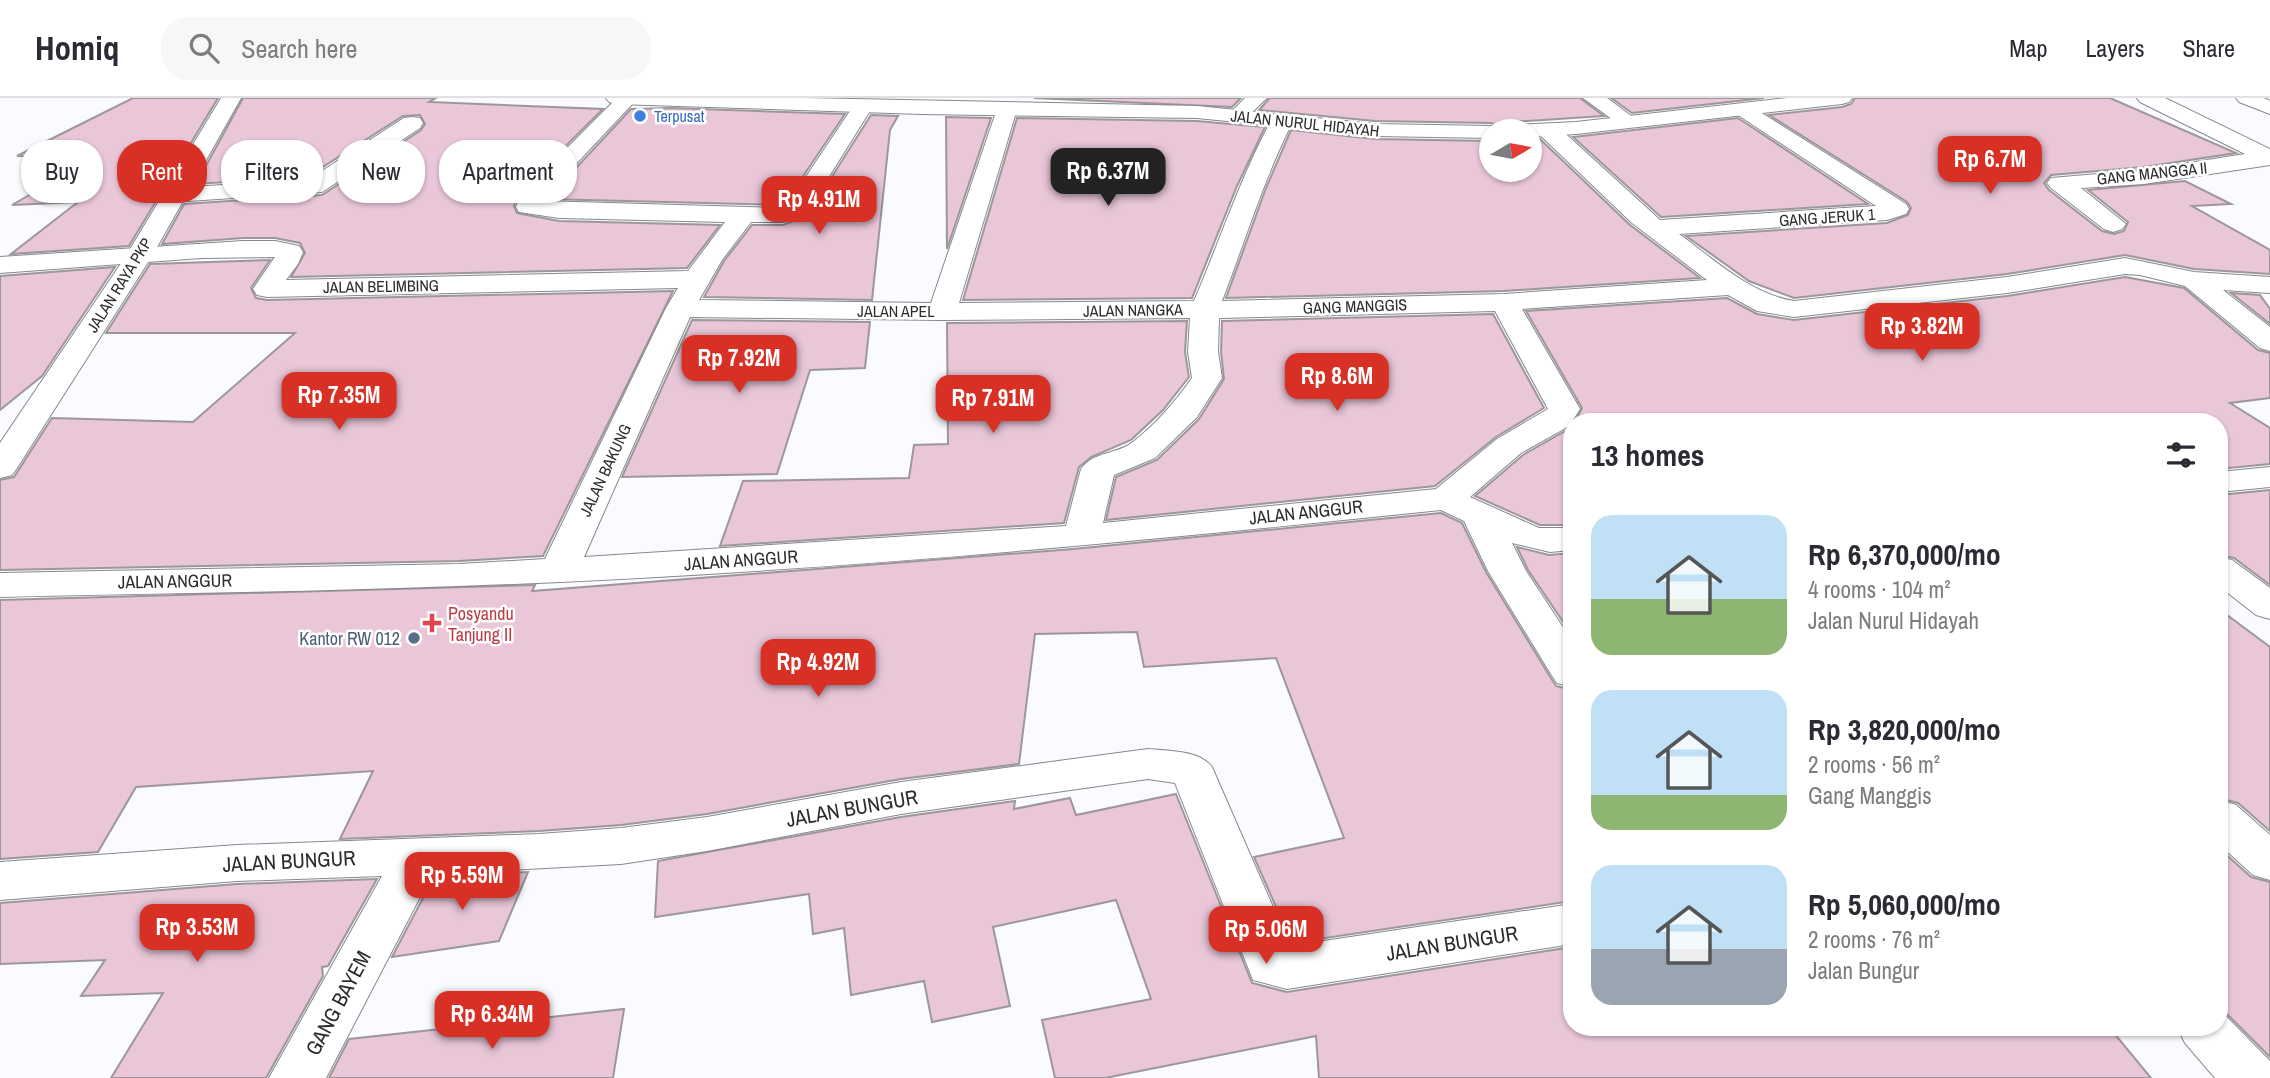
<!DOCTYPE html>
<meta charset="utf-8">
<style>
body{margin:0;font-family:"Archivo Narrow",sans-serif;background:#f7f7f7;color:#2b2b33;height:100vh;display:flex;flex-direction:column;font-size:26px;white-space:nowrap}
*{box-sizing:border-box;margin:0}
p{font-size:23px;color:#7c7c81}
.icon{flex:none;width:38px;height:38px;fill:none;stroke:currentColor;stroke-width:2;stroke-linecap:round;stroke-linejoin:round}
.map{position:relative;flex:1;overflow:hidden}
.drawer{position:absolute;left:1563px;top:315px;width:665px;height:623px;display:flex;flex-direction:column;background:#fff;border-radius:28px;box-shadow:0 2px 5px #0004}
.drawer>*{flex:none}
.guide{position:absolute;left:21px;top:42px;width:665px;height:63px;display:flex;gap:14px}
.needle{width:46px;rotate:80deg}
.controls{position:absolute;left:1479px;top:21px;display:grid;gap:14px}
.controls a{display:grid;place-items:center;width:63px;height:63px;border-radius:50%;background:#fff;box-shadow:0 2px 5px #0004;font-size:35px}
.price{position:absolute;translate:-50% -60px;padding:0 16px;border-radius:14px;background:#d93025;color:#fff;font-size:23px;line-height:46px;filter:drop-shadow(0 2px 4px #0008)}
.price::after{content:'';position:absolute;left:50%;top:42px;width:21px;height:16px;margin-left:-10px;background:inherit;clip-path:polygon(0 0,100% 0,50% 100%)}
.price.selected{background:#222;color:#fff}
ul{padding:0;list-style:none}
li{display:flex;align-items:center;gap:21px;height:175px;padding:0 28px}
li span{display:grid;place-items:center;flex:none;width:196px;height:140px;border-radius:21px;color:#555}
li>.icon{margin-inline-start:auto}
span .icon{width:84px;height:84px;fill:#fffc;stroke-width:1}
li b{font-size:30px}
h2{display:flex;justify-content:space-between;align-items:center;height:84px;padding:0 28px;font-size:30px}
.tag{padding:0 24px;border-radius:28px;background:#fff;box-shadow:0 2px 5px #0004;font-size:24px;line-height:63px}
.tag.selected{background:#d93025;color:#fff}
header{display:flex;align-items:center;gap:42px;box-sizing:border-box;height:98px;padding:0 35px;background:#fff;border-bottom:2px solid #e1e1e2}
header strong{font-size:33px}
nav{display:flex;gap:38px;margin-inline-start:auto;font-size:24px}
.search{width:490px;height:63px;background:#f7f7f7;display:flex;align-items:center;gap:18px;box-sizing:border-box;padding:0 24px;border-radius:28px;color:#7c7c81;font-size:26px}
.map>svg:first-child{display:block}
.building{fill:#e9c6d8;stroke:#9d979a;stroke-width:2}
.lines{fill:none;stroke-linecap:round;stroke-linejoin:round}
.street-casing{stroke:#86888e;stroke-width:2}
.secondary-casing{stroke:#86888e;stroke-width:2}
.street{fill:#fff;fill-rule:evenodd}
.secondary{fill:#fff;fill-rule:evenodd}
.shop-dot{fill:#3f7fe0;stroke:#fff;stroke-width:2.5}
.health-dot{fill:#e0444e;stroke:#fff;stroke-width:2.5}
.service-dot{fill:#5c6f8a;stroke:#fff;stroke-width:2.5}
.labels{text-anchor:middle;dominant-baseline:central;stroke-width:5;stroke-linejoin:round;paint-order:stroke}
.far-shop-label{font-size:16px;fill:#366cbe;stroke:#fff;text-anchor:start}
.far-street-label{font-size:16px;fill:#2b2c2f;stroke:#fff}
.street-label{font-size:18px;fill:#2b2c2f;stroke:#fff}
.health-label{font-size:18px;fill:#be3a42;stroke:#fff;text-anchor:start}
.service-label{font-size:18px;fill:#4e5e75;stroke:#fff;text-anchor:end}
.near-street-label{font-size:21px;fill:#2b2c2f;stroke:#fff}
</style>
<header>
<strong>Homiq</strong>
<div class="search"><svg class="icon" aria-label="search" viewBox="0 0 24 24"><circle cx="10" cy="10" r="6"/><path d="M15 15l6 6"/></svg>Search here</div>
<nav><a>Map</a><a>Layers</a><a>Share</a></nav>
</header>
<div class="map">
<svg width="2270" height="980" viewBox="0 0 2270 980">
<rect width="100%" height="100%" fill="#f9fbfe"/>
<g class="building">
<polygon points="133,0 218,0 129,148 11,156 78,104 12,107 95,59 17,58"/>
<polygon points="243,0 436,0 429,4 603,11 519,94 514,108 517,115 559,123 720,127 687,170 291,179 305,155 300,145 275,140 243,140 162,146 184,106 322,97 421,32 425,26 420,17 403,18 307,79 196,86"/>
<polygon points="1034,0 1241,0 1232,9"/>
<polygon points="1270,0 1580,0 1604,18 1511,24 1501,29 1491,25 1375,23 1259,12"/>
<polygon points="1611,0 1764,0 1632,15"/>
<polygon points="1855,0 2110,0 2236,55 2144,69 2051,77 2044,85 2049,92 2102,133 2114,136 2124,133 2128,124 2088,92 2185,83 2231,106 2192,108 2270,152 2270,176 2194,171 2125,157 2007,176 1794,200 1749,183 1686,138 1887,125 1908,117 1911,110 1907,104 1769,17 1842,9 1851,6"/>
<polygon points="671,10 845,16 785,105 780,107 547,101 631,11"/>
<polygon points="871,17 898,18 890,32 872,202 704,199 724,163 752,127 783,127 807,118"/>
<polygon points="946,19 991,20 947,151"/>
<polygon points="1017,20 1197,23 1265,29 1237,88 1192,200 963,202"/>
<polygon points="1738,20 1868,106 1661,119 1573,39"/>
<polygon points="1291,32 1375,41 1491,43 1491,72 1530,72 1530,41 1540,41 1630,127 1700,180 1504,193 1226,200 1266,90"/>
<polygon points="270,162 251,190 256,200 267,202 673,193 543,458 459,463 0,472 0,382 14,379 52,320 193,324 295,235 106,235 150,166"/>
<polygon points="115,169 42,278 0,312 0,178"/>
<polygon points="2125,179 2184,190 2258,252 2270,255 2270,300 2230,305 2270,330 2270,366 2219,371 2219,324 1575,324 1582,310 1526,213 1727,200 1757,216 1794,222 2007,198"/>
<polygon points="2231,195 2260,197 2270,211 2270,226"/>
<polygon points="1493,216 1544,310 1496,339 1435,388 1106,422 1116,379 1157,362 1199,321 1224,281 1221,254 1222,223"/>
<polygon points="692,222 870,224 865,270 810,272 777,376 622,379"/>
<polygon points="1187,223 1185,254 1189,279 1163,312 1131,342 1091,359 1079,369 1064,425 720,448 743,383 909,380 914,347 948,346 947,225"/>
<polygon points="1572,329 1572,427 1540,427 1475,398 1523,357"/>
<polygon points="2270,392 2270,487 2234,460 2219,457 2219,397"/>
<polygon points="1441,415 1462,425 1486,474 1549,577 1556,588 1572,592 1572,803 1292,845 1254,759 1344,740 1276,560 1144,569 1137,534 1035,536 1019,666 901,681 707,716 621,727 539,733 340,741 373,673 136,689 98,754 0,761 0,502 535,487 532,493 1073,451"/>
<polygon points="1517,449 1549,457 1572,455 1572,537 1528,472"/>
<polygon points="2219,511 2270,549 2270,733 2238,705 2219,700"/>
<polygon points="1176,696 1252,885 1287,894 1572,849 1572,929 2109,929 2151,980 1319,980 1316,938 1105,980 1055,980 1042,922 1151,901 1116,802 993,829 1010,908 932,924 924,883 851,897 844,830 813,836 809,796 655,819 658,763 901,719 1015,703 1014,711 1070,700 1076,717"/>
<polygon points="2219,750 2251,779 2270,784 2270,959 2219,908"/>
<polygon points="528,774 499,843 392,859 434,779"/>
<polygon points="377,781 328,868 322,869 323,878 266,980 111,980 163,895 81,898 105,862 0,866 0,805 237,786"/>
<polygon points="624,911 613,980 329,980 349,941"/>
</g>
<g class="lines">
<defs>
<g id="street">
<path d="M617,0H638L541,103L780,110L787,107L856,4H870L873,8L805,117L783,124H751L722,162L699,202L931,205L997,11L1000,7H1014L1017,11L959,205L1194,203C1220,143 1240,80 1271,23L1275,19H1289L1293,23C1264,80 1245,143 1222,203L1504,196L1707,182L1632,125L1540,37L1537,32L1540,27H1556L1660,122L1876,108L1735,15L1732,11L1735,7H1749L1906,106L1909,111L1906,116L1887,122L1679,136C1714,161 1750,196 1794,203L2007,179L2125,160L2194,174L2270,179V195L2223,192L2270,229V253L2260,250L2185,188L2140,177L2125,176L2007,195L1794,219L1757,213L1728,197L1522,211L1580,311L1569,328L1521,355L1470,399L1539,430H1572V452L1550,454L1512,445L1526,473L1572,543V589L1557,585L1551,576L1488,473L1464,423L1441,412C1114,446 786,477 457,488C305,494 152,495 0,499V475L459,466L545,461L666,210L678,190L267,199L257,197L253,191L275,159L201,160L0,175V159L243,143H275L299,148L303,154L298,166L286,182L688,173L725,124L559,120L519,114L516,109L521,96ZM1495,213L1548,311L1497,341L1436,391L1103,425L1114,377L1155,360L1197,319L1222,280L1218,254L1219,220ZM690,219L942,222L1190,220L1188,254L1192,280C1175,304 1156,326 1133,344C1118,356 1092,354 1081,371L1066,428L584,459Z"/>
<polygon points="1245,0 1267,0 1245,21 1231,21 1228,17"/>
<polygon points="1583,0 1607,0 1638,23 1634,27 1620,27"/>
<polygon points="2137,0 2165,0 2270,51 2270,67 2144,86 2081,90 2126,126 2122,131 2113,134 2104,131 2051,90 2047,85 2051,80 2144,72 2245,56 2140,4"/>
<polygon points="2236,0 2264,0 2270,3 2270,16 2239,4"/>
<polygon points="412,19 420,20 423,25 420,30 322,94 173,104 165,102 161,97 165,92 173,90 308,82 404,20"/>
<polygon points="2270,369 2270,389 2219,394 2219,374"/>
<polygon points="2219,459 2232,462 2270,490 2270,521 2256,517 2219,488"/>
<path d="M1148,651C1168,653 1199,652 1212,669L1290,848L1572,806V846L1287,891L1253,882L1175,685L1148,681L901,716L707,753L621,766L432,776L326,980H269L382,778L237,783L0,802V764L237,747L539,736L621,730L707,719L901,684Z"/>
<polygon points="2219,702 2236,707 2270,737 2270,782 2253,777 2219,746"/>
<polygon points="2219,911 2270,963 2270,980 2215,980 2185,945 2177,929 2219,929"/>
</g>
<g id="secondary">
<polygon points="221,0 241,0 152,158 17,370 12,377 0,380 0,345 126,158"/>
<polygon points="606,0 804,0 1197,8 1375,26 1491,28 1501,32 1511,27 1576,24 1787,0 1852,0 1849,4 1842,6 1576,36 1530,39 1530,33 1491,33 1491,40 1375,38 1197,20 921,16 616,6 609,4"/>
</g>
</defs>
<use href="#street" class="street-casing"/>
<use href="#secondary" class="secondary-casing"/>
<use href="#street" class="street"/>
<use href="#secondary" class="secondary"/>
</g>
<circle class="shop-dot" cx="640" cy="18" r="7"/>
<path class="health-dot" d="M428.5 514.5h7v7h7v7h-7v7h-7v-7h-7v-7h7z"/>
<circle class="service-dot" cx="414" cy="540" r="7"/>
<g class="labels">
<g class="far-shop-label">
<text x="654" y="18">Terpusat</text>
</g>
<g class="far-street-label">
<text transform="translate(1305 25) rotate(6)">JALAN NURUL HIDAYAH</text>
<text transform="translate(2152 75) rotate(-6)">GANG MANGGA II</text>
<text transform="translate(1827 119) rotate(-4)">GANG JERUK 1</text>
<text transform="translate(119 187) rotate(-58)">JALAN RAYA PKP</text>
<text transform="translate(381 188) rotate(-1)">JALAN BELIMBING</text>
<text transform="translate(1355 208) rotate(-2)">GANG MANGGIS</text>
<text transform="translate(1133 212) rotate(-1)">JALAN NANGKA</text>
<text x="896" y="213">JALAN APEL</text>
<text transform="translate(605 372) rotate(-65)">JALAN BAKUNG</text>
</g>
<g class="street-label">
<text transform="translate(1306 414) rotate(-6)">JALAN ANGGUR</text>
<text transform="translate(741 462) rotate(-4)">JALAN ANGGUR</text>
<text transform="translate(175 483) rotate(-1)">JALAN ANGGUR</text>
</g>
<g class="health-label">
<text x="448" y="515">Posyandu<tspan x="448" dy="21">Tanjung II</tspan></text>
</g>
<g class="service-label">
<text x="400" y="540">Kantor RW 012</text>
</g>
<g class="near-street-label">
<text transform="translate(852 710) rotate(-10)">JALAN BUNGUR</text>
<text transform="translate(289 763) rotate(-3)">JALAN BUNGUR</text>
<text transform="translate(1452 845) rotate(-9)">JALAN BUNGUR</text>
<text transform="translate(338 905) rotate(-62)">GANG BAYEM</text>
</g>
</g>
</svg>
<div class="controls">
<a><svg class="needle" viewBox="-14 -14 28 28"><path d="M0-13l5 13h-10z" fill="#e53935"/><path d="M0 13l5-13h-10z" fill="#7c7c81"/></svg></a>
</div>
<b class="price" style="left:1990px;top:98px">Rp 6.7M</b>
<b class="price selected" style="left:1108px;top:110px">Rp 6.37M</b>
<b class="price" style="left:819px;top:138px">Rp 4.91M</b>
<b class="price" style="left:1922px;top:265px">Rp 3.82M</b>
<b class="price" style="left:739px;top:297px">Rp 7.92M</b>
<b class="price" style="left:1337px;top:315px">Rp 8.6M</b>
<b class="price" style="left:339px;top:334px">Rp 7.35M</b>
<b class="price" style="left:993px;top:337px">Rp 7.91M</b>
<b class="price" style="left:818px;top:601px">Rp 4.92M</b>
<b class="price" style="left:462px;top:814px">Rp 5.59M</b>
<b class="price" style="left:197px;top:866px">Rp 3.53M</b>
<b class="price" style="left:1266px;top:868px">Rp 5.06M</b>
<b class="price" style="left:492px;top:953px">Rp 6.34M</b>
<div class="guide">
<a class="tag">Buy</a>
<a class="tag selected">Rent</a>
<a class="tag">Filters</a>
<a class="tag">New</a>
<a class="tag">Apartment</a>
</div>
<section class="drawer">
<h2>13 homes<svg class="icon" aria-label="filters" viewBox="0 0 24 24"><path d="M4 7h16M4 17h16"/><circle cx="9" cy="7" r="2"/><circle cx="15" cy="17" r="2"/></svg></h2>
<ul>
<li><span style="background:linear-gradient(#bfe0f5 60%,#8fb573 0)"><svg class="icon" aria-label="home" viewBox="0 0 24 24"><path d="M3 11l9-7 9 7M6 9v11h12V9"/></svg></span><div><b>Rp 6,370,000/mo</b><p>4 rooms · 104 m²</p><p>Jalan Nurul Hidayah</p></div></li>
<li><span style="background:linear-gradient(#bfe0f5 75%,#8fb573 0)"><svg class="icon" aria-label="home" viewBox="0 0 24 24"><path d="M3 11l9-7 9 7M6 9v11h12V9"/></svg></span><div><b>Rp 3,820,000/mo</b><p>2 rooms · 56 m²</p><p>Gang Manggis</p></div></li>
<li><span style="background:linear-gradient(#bfe0f5 60%,#9aa5b1 0)"><svg class="icon" aria-label="home" viewBox="0 0 24 24"><path d="M3 11l9-7 9 7M6 9v11h12V9"/></svg></span><div><b>Rp 5,060,000/mo</b><p>2 rooms · 76 m²</p><p>Jalan Bungur</p></div></li>
</ul>
</section>
</div>
